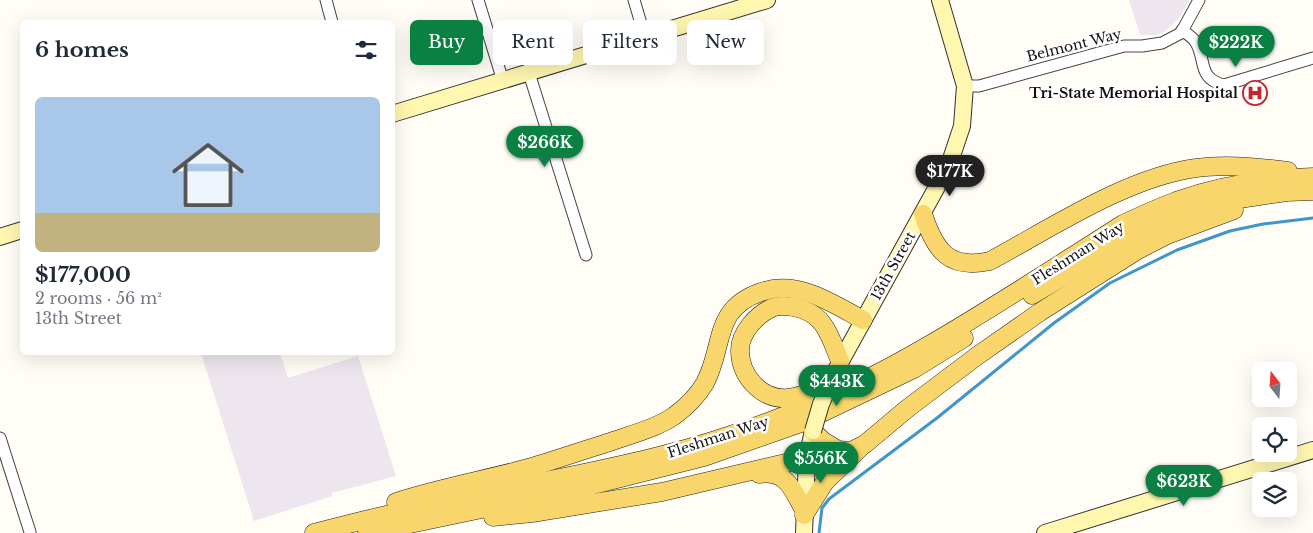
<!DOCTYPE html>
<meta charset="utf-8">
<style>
body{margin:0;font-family:"Libre Baskerville",serif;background:#f2f2f3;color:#1f2937;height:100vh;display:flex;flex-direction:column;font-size:19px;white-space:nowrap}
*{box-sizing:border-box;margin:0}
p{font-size:16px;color:#747a83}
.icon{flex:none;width:28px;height:28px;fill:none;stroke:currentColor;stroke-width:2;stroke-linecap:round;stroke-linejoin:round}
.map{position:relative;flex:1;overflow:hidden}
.drawer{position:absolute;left:20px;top:20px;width:375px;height:335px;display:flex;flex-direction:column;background:#fff;border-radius:8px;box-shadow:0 5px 20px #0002}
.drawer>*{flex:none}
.hud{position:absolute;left:410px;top:20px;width:475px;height:45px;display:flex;gap:10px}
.needle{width:32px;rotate:343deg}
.tools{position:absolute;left:1252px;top:362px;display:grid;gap:10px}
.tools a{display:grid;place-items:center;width:45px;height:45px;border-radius:8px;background:#fff;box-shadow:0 5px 20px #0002;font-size:25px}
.price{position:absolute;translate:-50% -42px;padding:0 11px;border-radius:18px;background:#0b8043;color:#fff;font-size:16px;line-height:32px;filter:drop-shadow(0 1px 2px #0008)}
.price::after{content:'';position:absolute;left:50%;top:30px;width:15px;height:11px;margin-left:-8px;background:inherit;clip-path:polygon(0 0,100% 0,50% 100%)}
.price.on{background:#222;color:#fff}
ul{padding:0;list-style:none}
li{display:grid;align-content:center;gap:10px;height:265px;padding:0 15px}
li+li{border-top:1px solid #e0e1e3}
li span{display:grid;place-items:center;height:155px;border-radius:8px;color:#555}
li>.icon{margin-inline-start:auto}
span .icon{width:90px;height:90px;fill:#fffc;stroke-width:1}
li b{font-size:21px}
h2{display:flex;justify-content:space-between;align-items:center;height:60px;padding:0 15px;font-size:21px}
.tag{padding:0 18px;border-radius:8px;background:#fff;box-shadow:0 5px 20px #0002;font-size:18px;line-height:45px}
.tag.on{background:#0b8043;color:#fff}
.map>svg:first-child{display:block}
.industrial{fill:#eee6ef}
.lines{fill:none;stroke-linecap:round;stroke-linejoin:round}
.stream{stroke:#3f96cf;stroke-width:3}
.street-casing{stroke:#444;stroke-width:13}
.secondary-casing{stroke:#333;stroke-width:18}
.primary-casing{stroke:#222;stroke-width:19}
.street{stroke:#fff;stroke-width:11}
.secondary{stroke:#fff6b0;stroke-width:16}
.primary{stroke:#f9d66b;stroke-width:18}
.secondary-bridge-casing{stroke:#333;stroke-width:18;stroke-linecap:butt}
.secondary-bridge{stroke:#fff6b0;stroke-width:16}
.labels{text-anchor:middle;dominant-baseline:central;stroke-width:5;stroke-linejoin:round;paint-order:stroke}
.street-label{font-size:14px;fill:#111;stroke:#fff}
.poi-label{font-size:14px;font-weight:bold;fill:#111;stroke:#fff;text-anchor:end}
</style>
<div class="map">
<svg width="1313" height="533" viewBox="0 0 1313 533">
<rect width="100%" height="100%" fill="#fffdf5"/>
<g class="industrial">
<polygon points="1129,0 1190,0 1178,19 1170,27 1163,33 1155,35 1140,35"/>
<polygon points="201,353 280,353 288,378 358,356 396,476 332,493 332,496 254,521"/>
</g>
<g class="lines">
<polyline class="stream" points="819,533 822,508 829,499 937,418 1054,323 1110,283 1177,250 1230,231 1263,224 1313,218"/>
<defs>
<g id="street">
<polyline points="326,0 332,22"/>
<polyline points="478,0 503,81"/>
<polyline points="634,0 645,37"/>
<path d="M1182,30C1186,33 1192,37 1195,41C1207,58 1196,78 1224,85L1313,58"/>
<polyline points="529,73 586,255"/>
<polyline points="965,86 979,86 1124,46 1142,46 1162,43 1181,33 1199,0"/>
<polyline points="0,438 30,532"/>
</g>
<g id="secondary">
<polyline points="392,114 767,0"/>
<polyline points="0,237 22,230"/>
<polyline points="836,370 949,165 962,126 965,86 940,0"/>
<polyline points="804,533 807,458 813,431"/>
<polyline points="1045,533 1313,450"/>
</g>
<g id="primary">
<path d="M923,214C935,251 949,270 990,261C1051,228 1128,177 1196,168C1226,164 1257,167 1288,171"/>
<polyline points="1032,295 1152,224 1194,210 1226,201 1287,192 1313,191"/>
<path d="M824,387C813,391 800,397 788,398C761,400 740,376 740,350C740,332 758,313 774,307C780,305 787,306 793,307C804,309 815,314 822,323C830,333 835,349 840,361"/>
<polyline points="813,431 823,441 838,450 851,451 865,444 908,408 977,356 1040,312 1138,250 1167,235 1234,210"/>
<path d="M759,474C787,470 792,489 804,510"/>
<path d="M396,502C439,488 484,480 528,468C555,460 581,451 607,443C629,435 655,429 674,416C685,408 698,395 705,383C725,345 712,309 761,292C797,279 832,303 863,320"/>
<polyline points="804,515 825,482 861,447"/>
<polyline points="493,517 532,513 662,492 807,458"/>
<path d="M314,533C377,516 442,502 506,489C575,475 644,462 712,441C787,418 861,385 929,345C995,307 1058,265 1123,224C1140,216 1158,208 1176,201C1218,186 1268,178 1313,177"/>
<polyline points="367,533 581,488 704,457 801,423 914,369 964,338"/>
</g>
</defs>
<use href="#street" class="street-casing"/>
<use href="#secondary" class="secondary-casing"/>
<use href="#primary" class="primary-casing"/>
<use href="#street" class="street"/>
<use href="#secondary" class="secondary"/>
<use href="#primary" class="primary"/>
<defs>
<polyline id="secondary-bridge" points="813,431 821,404 834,374"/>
</defs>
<use href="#secondary-bridge" class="secondary-bridge-casing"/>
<use href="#secondary-bridge" class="secondary-bridge"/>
</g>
<defs>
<symbol id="hospital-ring" viewBox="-11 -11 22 22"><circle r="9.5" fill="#fff" stroke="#c4262e" stroke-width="1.5"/><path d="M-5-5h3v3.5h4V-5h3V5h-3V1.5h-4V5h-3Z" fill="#c4262e"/></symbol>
</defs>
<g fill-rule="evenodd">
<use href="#hospital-ring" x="1241" y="79" width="28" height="28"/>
</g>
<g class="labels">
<g class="street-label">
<text transform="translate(1074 45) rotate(-14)">Belmont Way</text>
<text transform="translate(1078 253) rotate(-32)">Fleshman Way</text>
<text transform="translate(893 266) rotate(-61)">13th Street</text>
<text transform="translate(718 437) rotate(-18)">Fleshman Way</text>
</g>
<g class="poi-label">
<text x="1238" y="93">Tri-State Memorial Hospital</text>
</g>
</g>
</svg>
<div class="tools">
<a><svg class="needle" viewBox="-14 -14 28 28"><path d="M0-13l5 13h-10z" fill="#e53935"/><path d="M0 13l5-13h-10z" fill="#747a83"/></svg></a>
<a><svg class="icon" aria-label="locate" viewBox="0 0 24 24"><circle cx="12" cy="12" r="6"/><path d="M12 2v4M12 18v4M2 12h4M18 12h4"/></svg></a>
<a><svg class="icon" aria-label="layers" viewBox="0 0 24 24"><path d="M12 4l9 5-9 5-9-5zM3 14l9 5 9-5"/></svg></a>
</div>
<b class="price" style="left:1236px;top:68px">$222K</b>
<b class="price" style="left:545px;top:168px">$266K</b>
<b class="price on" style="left:950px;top:197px">$177K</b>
<b class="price" style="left:837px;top:407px">$443K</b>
<b class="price" style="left:821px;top:484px">$556K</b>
<b class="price" style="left:1184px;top:507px">$623K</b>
<div class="hud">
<a class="tag on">Buy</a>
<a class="tag">Rent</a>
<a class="tag">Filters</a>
<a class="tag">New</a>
</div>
<section class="drawer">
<h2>6 homes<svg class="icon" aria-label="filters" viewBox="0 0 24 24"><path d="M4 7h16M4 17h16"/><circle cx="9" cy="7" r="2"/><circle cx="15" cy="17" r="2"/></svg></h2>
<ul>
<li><span style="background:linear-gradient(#a9c7e8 75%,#c2b280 0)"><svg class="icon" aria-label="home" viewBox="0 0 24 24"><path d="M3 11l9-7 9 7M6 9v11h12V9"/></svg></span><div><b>$177,000</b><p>2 rooms · 56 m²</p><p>13th Street</p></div></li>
</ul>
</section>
</div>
